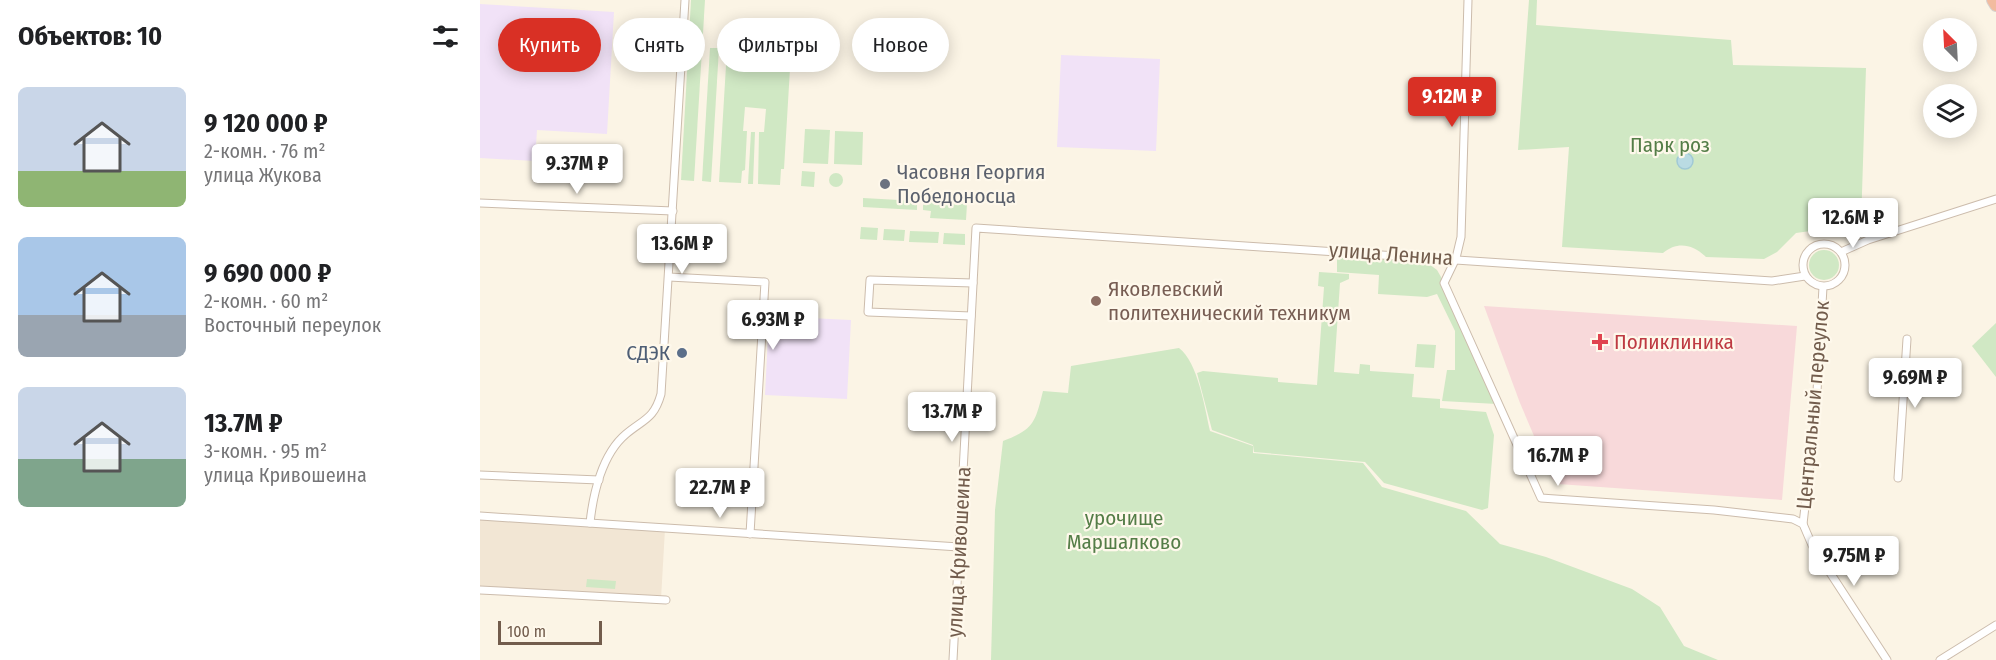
<!DOCTYPE html>
<html lang="ru">
<meta charset="utf-8">
<style>
body{margin:0;font-family:"Fira Sans Condensed",sans-serif;background:#f2f2f2;color:#202124;height:100vh;display:flex;flex-direction:column;font-size:22px;white-space:nowrap}
*{box-sizing:border-box;margin:0}
p{font-size:20px;color:#757577}
.icon{flex:none;width:33px;height:33px;fill:none;stroke:currentColor;stroke-width:2;stroke-linecap:round;stroke-linejoin:round}
.map{position:relative;flex:1;overflow:hidden}
.details{display:flex;flex-direction:column;background:#fff;width:480px}
.details>*{flex:none}
.hud{position:absolute;left:18px;top:18px;width:570px;height:54px;display:flex;gap:12px}
.needle{width:39px;rotate:336deg}
.controls{position:absolute;left:1443px;top:18px;display:grid;gap:12px}
.controls a{display:grid;place-items:center;width:54px;height:54px;border-radius:50%;background:#fff;box-shadow:0 3px 15px #0003;font-size:30px}
.scale{position:absolute;left:18px;bottom:15px;width:104px;box-sizing:border-box;padding-left:6px;border:3px solid #725c4c;border-top:0;font-size:16px;line-height:21px;white-space:nowrap;color:#725c4c;-webkit-text-stroke:4px #fef8eb;paint-order:stroke}
.price{position:absolute;translate:-50% -51px;padding:0 14px;border-radius:6px;background:#fff;color:#222;font-size:20px;line-height:39px;filter:drop-shadow(0 2px 3px #0008)}
.price::after{content:'';position:absolute;left:50%;top:36px;width:18px;height:14px;margin-left:-9px;background:inherit;clip-path:polygon(0 0,100% 0,50% 100%)}
.price.active{background:#d93025;color:#fff}
ul{padding:0;list-style:none}
li{display:flex;align-items:center;gap:18px;height:150px;padding:0 18px}
li span{display:grid;place-items:center;flex:none;width:168px;height:120px;border-radius:9px;color:#555}
li>.icon{margin-inline-start:auto}
span .icon{width:72px;height:72px;fill:#fffc;stroke-width:1}
li b{font-size:26px}
h2{display:flex;justify-content:space-between;align-items:center;height:72px;padding:0 18px;font-size:26px}
.chip{padding:0 21px;border-radius:27px;background:#fff;box-shadow:0 3px 15px #0003;font-size:21px;line-height:54px}
.chip.active{background:#d93025;color:#fff}
main{display:flex;flex:1;min-height:0}
.map>svg:first-child{display:block}
.residential{fill:#f2e6d4}
.education{fill:#f1e2f7}
.medical{fill:#f8d9da}
.green{fill:#d0e8c4}
.water{fill:#badbe3;stroke:#a1c9d5;stroke-width:1.5}
.lines{fill:none;stroke-linecap:round;stroke-linejoin:round}
.street-casing{stroke:#ccbcac;stroke-width:9}
.highway-casing{stroke:#d8d1cd;stroke-width:14}
.street{stroke:#fff;stroke-width:7}
.highway{stroke:#f2bb9f;stroke-width:12}
.worship-dot{fill:#6b7280;stroke:#fef8eb;stroke-width:2}
.education-dot{fill:#8d6e63;stroke:#fef8eb;stroke-width:2}
.health-dot{fill:#e0444e;stroke:#fef8eb;stroke-width:2}
.service-dot{fill:#5c6f8a;stroke:#fef8eb;stroke-width:2}
.labels{text-anchor:middle;dominant-baseline:central;stroke-width:4.5;stroke-linejoin:round;paint-order:stroke}
.park-label{font-size:21px;fill:#547d47;stroke:#fef8eb}
.worship-label{font-size:21px;fill:#5b616d;stroke:#fef8eb;text-anchor:start}
.street-label{font-size:21px;fill:#725c4c;stroke:#fef8eb}
.education-label{font-size:21px;fill:#785e54;stroke:#fef8eb;text-anchor:start}
.health-label{font-size:21px;fill:#be3a42;stroke:#fef8eb;text-anchor:start}
.service-label{font-size:21px;fill:#4e5e75;stroke:#fef8eb;text-anchor:end}
</style>
<main>
<section class="details">
<h2>Объектов: 10<svg class="icon" aria-label="filters" viewBox="0 0 24 24"><path d="M4 7h16M4 17h16"/><circle cx="9" cy="7" r="2"/><circle cx="15" cy="17" r="2"/></svg></h2>
<ul>
<li><span style="background:linear-gradient(#c9d6e8 70%,#8fb573 0)"><svg class="icon" aria-label="home" viewBox="0 0 24 24"><path d="M3 11l9-7 9 7M6 9v11h12V9"/></svg></span><div><b>9 120 000 ₽</b><p>2-комн. · 76 m²</p><p>улица Жукова</p></div></li>
<li><span style="background:linear-gradient(#a9c7e8 65%,#9aa5b1 0)"><svg class="icon" aria-label="home" viewBox="0 0 24 24"><path d="M3 11l9-7 9 7M6 9v11h12V9"/></svg></span><div><b>9 690 000 ₽</b><p>2-комн. · 60 m²</p><p>Восточный переулок</p></div></li>
<li><span style="background:linear-gradient(#c9d6e8 60%,#7fa58c 0)"><svg class="icon" aria-label="home" viewBox="0 0 24 24"><path d="M3 11l9-7 9 7M6 9v11h12V9"/></svg></span><div><b>13.7M ₽</b><p>3-комн. · 95 m²</p><p>улица Кривошеина</p></div></li>
</ul>
</section>
<div class="map">
<svg width="1516" height="660" viewBox="0 0 1516 660">
<rect width="100%" height="100%" fill="#fbf4e5"/>
<polygon class="residential" points="0,517 185,529 181,599 0,590"/>
<g class="education">
<polygon points="0,4 134,12 127,134 57,130 55,161 0,158"/>
<polygon points="581,55 680,59 676,151 577,147"/>
<polygon points="289,316 371,320 367,399 285,395"/>
</g>
<polygon class="medical" points="1004,306 1317,326 1302,500 1078,484 1072,478 1040,403"/>
<g class="green">
<polygon points="211,0 225,0 214,181 201,180"/>
<path d="M1049,0H1057L1056,25L1251,40L1253,65L1386,68L1381,224L1316,233L1297,252L1284,259L1226,257C1213,244 1197,241 1183,253L1082,247L1089,147L1038,150Z"/>
<polygon points="230,48 239,48 231,182 222,181"/>
<polygon points="247,49 311,52 304,169 301,169 300,185 278,184 279,132 284,132 286,109 265,107 263,131 267,131 265,170 262,171 261,183 239,182"/>
<polygon points="325,129 350,130 348,164 323,163"/>
<polygon points="355,131 383,132 382,165 354,164"/>
<polygon points="271,132 275,132 273,184 268,184"/>
<polygon points="322,171 335,172 334,187 321,186"/>
<circle cx="356" cy="180" r="7"/>
<polygon points="383,198 437,201 437,210 383,207"/>
<polygon points="443,201 487,204 486,220 450,218 451,211 443,210"/>
<polygon points="381,227 398,228 397,240 380,239"/>
<polygon points="404,229 425,230 424,241 403,240"/>
<polygon points="430,231 459,232 458,243 429,242"/>
<polygon points="464,233 485,234 485,245 463,244"/>
<circle cx="1344" cy="265" r="15"/>
<polygon points="857,256 946,262 957,270 961,277 1017,404 962,401 967,370 975,370 975,331 957,294 947,297 898,294 899,275 857,272"/>
<polygon points="839,272 869,274 869,279 860,283 854,372 879,374 880,364 890,365 890,371 934,374 932,397 960,399 960,408 1006,412 1014,435 1008,508 1002,510 904,483 885,462 774,452 773,445 732,430 717,373 723,371 798,378 798,382 837,385 844,287 838,286"/>
<polygon points="1516,323 1516,377 1492,346"/>
<polygon points="937,344 956,345 954,368 935,367"/>
<path d="M699,348C718,362 725,409 730,431L773,446V453L883,463L902,487L986,511L1020,544L1066,557L1152,589L1180,607L1204,646L1238,660H511L515,510L523,441C554,429 555,423 563,391L588,393L591,366Z"/>
<polygon points="107,579 136,581 135,589 106,587"/>
</g>
<circle class="water" cx="1205" cy="161" r="8"/>
<g class="lines">
<defs>
<g id="street">
<polyline points="988,0 981,237 976,258 964,283 1061,498 1234,510 1313,519 1323,524 1332,545 1407,660"/>
<polyline points="0,203 193,211"/>
<circle cx="1344" cy="265" r="21"/>
<polyline points="1361,252 1388,240 1516,199"/>
<polyline points="189,277 285,282 270,534"/>
<polyline points="491,316 388,312 390,280 493,283"/>
<polyline points="0,475 119,480"/>
<polyline points="1418,478 1427,339"/>
<polyline points="0,516 479,547"/>
<path d="M110,523C113,494 122,454 146,434C164,419 174,419 181,394L205,0"/>
<polyline points="1323,524 1336,409 1343,287"/>
<polyline points="0,590 186,600"/>
<polyline points="473,660 496,228 1292,281 1325,276"/>
<polyline points="1460,660 1516,625"/>
</g>
<polyline id="highway" points="1513,0 1516,5"/>
</defs>
<use href="#street" class="street-casing"/>
<use href="#highway" class="highway-casing"/>
<use href="#street" class="street"/>
<use href="#highway" class="highway"/>
</g>
<circle class="worship-dot" cx="405" cy="184" r="6"/>
<circle class="education-dot" cx="616" cy="301" r="6"/>
<path class="health-dot" d="M1117 333h6v6h6v6h-6v6h-6v-6h-6v-6h6z"/>
<circle class="service-dot" cx="202" cy="353" r="6"/>
<g class="labels">
<g class="park-label">
<text x="1190" y="145">Парк роз</text>
<text x="644" y="518">урочище<tspan x="644" dy="24">Маршалково</tspan></text>
</g>
<g class="worship-label">
<text x="417" y="172">Часовня Георгия<tspan x="417" dy="24">Победоносца</tspan></text>
</g>
<g class="street-label">
<text transform="translate(911 254) rotate(4)">улица Ленина</text>
<text transform="translate(1333 405) rotate(-85)">Центральный переулок</text>
<text transform="translate(479 552) rotate(-87)">улица Кривошеина</text>
</g>
<g class="education-label">
<text x="628" y="289">Яковлевский<tspan x="628" dy="24">политехнический техникум</tspan></text>
</g>
<g class="health-label">
<text x="1134" y="342">Поликлиника</text>
</g>
<g class="service-label">
<text x="190" y="353">СДЭК</text>
</g>
</g>
</svg>
<div class="controls">
<a><svg class="needle" viewBox="-14 -14 28 28"><path d="M0-13l5 13h-10z" fill="#e53935"/><path d="M0 13l5-13h-10z" fill="#757577"/></svg></a>
<a><svg class="icon" aria-label="layers" viewBox="0 0 24 24"><path d="M12 4l9 5-9 5-9-5zM3 14l9 5 9-5"/></svg></a>
</div>
<div class="scale">100 m</div>
<b class="price active" style="left:972px;top:128px">9.12M ₽</b>
<b class="price" style="left:97px;top:195px">9.37M ₽</b>
<b class="price" style="left:1373px;top:249px">12.6M ₽</b>
<b class="price" style="left:202px;top:275px">13.6M ₽</b>
<b class="price" style="left:293px;top:351px">6.93M ₽</b>
<b class="price" style="left:1435px;top:409px">9.69M ₽</b>
<b class="price" style="left:472px;top:443px">13.7M ₽</b>
<b class="price" style="left:1078px;top:487px">16.7M ₽</b>
<b class="price" style="left:240px;top:519px">22.7M ₽</b>
<b class="price" style="left:1374px;top:587px">9.75M ₽</b>
<div class="hud">
<a class="chip active">Купить</a>
<a class="chip">Снять</a>
<a class="chip">Фильтры</a>
<a class="chip">Новое</a>
</div>
</div>
</main>
